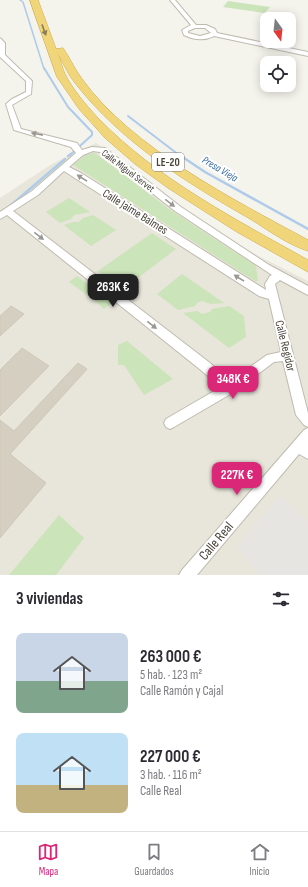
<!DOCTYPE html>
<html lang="es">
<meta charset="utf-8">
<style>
body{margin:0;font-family:"Sofia Sans Condensed",sans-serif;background:#f2f2f3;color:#2b2b33;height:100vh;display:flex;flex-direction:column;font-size:15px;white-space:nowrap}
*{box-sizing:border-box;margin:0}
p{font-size:13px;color:#7c7c81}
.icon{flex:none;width:22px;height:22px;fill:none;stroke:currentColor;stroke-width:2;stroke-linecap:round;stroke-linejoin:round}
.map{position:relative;height:575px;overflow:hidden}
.panel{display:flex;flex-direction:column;background:#fff;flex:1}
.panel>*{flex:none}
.needle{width:26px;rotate:165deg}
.buttons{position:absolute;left:260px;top:12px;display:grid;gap:8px}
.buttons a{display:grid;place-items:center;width:36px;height:36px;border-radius:8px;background:#fff;box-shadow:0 2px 10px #0003;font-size:20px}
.price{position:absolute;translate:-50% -34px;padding:0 9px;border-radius:8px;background:#db2777;color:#fff;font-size:13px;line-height:26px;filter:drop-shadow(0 1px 2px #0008)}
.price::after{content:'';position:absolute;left:50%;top:24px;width:12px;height:9px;margin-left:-6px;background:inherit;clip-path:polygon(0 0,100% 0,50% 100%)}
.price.selected{background:#222;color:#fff}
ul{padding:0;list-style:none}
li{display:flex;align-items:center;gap:12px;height:100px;padding:0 16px}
li span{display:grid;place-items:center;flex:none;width:112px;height:80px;border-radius:8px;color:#555}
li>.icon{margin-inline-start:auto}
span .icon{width:48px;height:48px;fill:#fffc;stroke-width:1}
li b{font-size:17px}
h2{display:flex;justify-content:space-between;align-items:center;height:48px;padding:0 16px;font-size:17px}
.tabs{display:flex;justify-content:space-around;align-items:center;height:56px;border-top:1px solid #e1e1e2;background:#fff;font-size:11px;color:#7c7c81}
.tabs a{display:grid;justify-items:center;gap:2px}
.tabs .selected{color:#db2777}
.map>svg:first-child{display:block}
.residential{fill:#e8e5da}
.green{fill:#cce4b9}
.parking{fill:#e6e5e2}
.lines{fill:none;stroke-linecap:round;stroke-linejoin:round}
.stream-far2{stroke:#afcbea;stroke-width:1.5}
.stream-far1{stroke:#afcbea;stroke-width:2}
.stream{stroke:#afcbea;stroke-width:2.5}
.building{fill:#d5cfc2;stroke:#cfc8b6}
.minor-casing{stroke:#bfbbaf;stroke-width:2}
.highway-casing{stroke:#cfac4b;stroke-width:1}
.minor{fill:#fff;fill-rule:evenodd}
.highway{fill:#f0d57b;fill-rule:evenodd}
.oneway{fill:#8b7e54}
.oneway2{fill:#9a9893}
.labels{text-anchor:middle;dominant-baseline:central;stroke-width:4;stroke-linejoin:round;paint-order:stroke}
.far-street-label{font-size:10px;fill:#48443a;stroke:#fff}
.shield{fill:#fff;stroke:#7f7c75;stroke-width:1}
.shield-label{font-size:11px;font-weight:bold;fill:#48443a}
.far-water-label{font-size:11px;font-style:italic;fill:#3d70aa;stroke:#fff}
.street-label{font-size:12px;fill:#48443a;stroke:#fff}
.near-street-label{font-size:14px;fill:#48443a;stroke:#fff}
</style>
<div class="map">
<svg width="308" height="575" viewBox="0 0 308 575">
<rect width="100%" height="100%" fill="#f4f3ec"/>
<polygon class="residential" points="96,143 219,236 308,281 308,575 0,575 0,198 52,164"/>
<g class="green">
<polygon points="228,1 270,7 265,13 223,7"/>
<polygon points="95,153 169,209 256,266 258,281 255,281 73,165 87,154"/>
<polygon points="69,198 90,212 74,215 71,219 60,223 46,212"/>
<polygon points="93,215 116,230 91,246 64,225 73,222 79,222 83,218"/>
<polygon points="152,233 176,249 122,290 98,271"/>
<polygon points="182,274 224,303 211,304 202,301 197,303 195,306 178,310 157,294"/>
<polygon points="77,276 112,303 104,309 94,300 69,282"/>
<polygon points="229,306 244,316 246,337 229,348 183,313 197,311 202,314 210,312 212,309"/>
<polygon points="127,341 173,379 144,395 124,365 118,365 118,345"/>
<polygon points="59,515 84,538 56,575 9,575"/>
</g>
<polygon class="parking" points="280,496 308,522 308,575 260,575 237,547"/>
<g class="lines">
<polyline class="stream-far2" points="20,0 23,2 44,69"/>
<g class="stream-far1">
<polyline points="44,68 68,107 92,132 92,135 70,155"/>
<polyline points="128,116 179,155"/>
</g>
<g class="stream">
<polyline points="178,154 205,172 308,229"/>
<polyline points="68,156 71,154"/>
<polyline points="10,206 65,159"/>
</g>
</g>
<g class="building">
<polygon points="11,306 24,314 0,336 0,316"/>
<polygon points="22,348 49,366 0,416 0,370"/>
<polygon points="78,363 87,369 10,454 46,483 0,538 0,420 14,431"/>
</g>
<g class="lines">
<defs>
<g id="minor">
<path d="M170,0H175L196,25H206L215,29L217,33L308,52V56L214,36C204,41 194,40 184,35L182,30L191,25ZM195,28H205L211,33L200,36L188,33V31Z"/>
<path d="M0,38L5,43V55L32,81L31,94L12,105L21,129L77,143L82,150L92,147L105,148L181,207L269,265L308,286V295L280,280L275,284L308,413V427L304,425L296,415L283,361L274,362L234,392L174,427L170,429L166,427L164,423L166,419L221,387L202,371L7,215L0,219V212L32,191L76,153L71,147L14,130L6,104L12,99L26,92V81L0,57ZM93,151L100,152L175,211L272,275L270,276L265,284L266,290L81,173L69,167L83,155ZM64,171L259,296L269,299L281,352L267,355L230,381L210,363L13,211L38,195Z"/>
<polygon points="308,428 308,459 299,454 197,575 179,575 182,570 304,430"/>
</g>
<path id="highway" d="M30,0H38L56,49L63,48C70,58 75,70 82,79C132,148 234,200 308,240V251C289,245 269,231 252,220C187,183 122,143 75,83C68,75 64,64 58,54C61,61 62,68 65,74C73,90 86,105 98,118C157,179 235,219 308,260V272L237,232L168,188L135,164L105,138L79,109L57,77Z"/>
</defs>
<use href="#minor" class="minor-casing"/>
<use href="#highway" class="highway-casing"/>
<use href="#minor" class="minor"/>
<use href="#highway" class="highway"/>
</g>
<defs><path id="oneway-solid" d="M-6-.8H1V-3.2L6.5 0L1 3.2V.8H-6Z"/></defs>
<use class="oneway" href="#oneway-solid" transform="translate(44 30) rotate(70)"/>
<g class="oneway2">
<use href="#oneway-solid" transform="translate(37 134) rotate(-169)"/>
<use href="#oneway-solid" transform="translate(82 178) rotate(-148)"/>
<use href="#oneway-solid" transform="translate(170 203) rotate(37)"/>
<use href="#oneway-solid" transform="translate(39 236) rotate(38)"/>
<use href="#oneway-solid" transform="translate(239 278) rotate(-148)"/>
<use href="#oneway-solid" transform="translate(152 325) rotate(38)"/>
</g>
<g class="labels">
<g class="far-street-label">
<text transform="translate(128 171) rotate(37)">Calle Miguel Servet</text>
</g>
<rect class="shield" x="152" y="153" width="32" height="18" rx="3"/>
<g class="shield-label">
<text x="168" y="162">LE-20</text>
</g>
<g class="far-water-label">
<text transform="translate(220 169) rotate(31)">Presa Vieja</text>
</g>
<g class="street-label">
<text transform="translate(135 212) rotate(32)">Calle Jaime Balmes</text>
<text transform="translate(285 346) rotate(76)">Calle Regidor</text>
</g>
<g class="near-street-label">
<text transform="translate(216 541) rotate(-50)">Calle Real</text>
</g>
</g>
</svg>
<div class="buttons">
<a><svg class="needle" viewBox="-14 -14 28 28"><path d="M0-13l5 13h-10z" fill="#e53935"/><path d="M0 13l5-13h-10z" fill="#7c7c81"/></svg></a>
<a><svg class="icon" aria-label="locate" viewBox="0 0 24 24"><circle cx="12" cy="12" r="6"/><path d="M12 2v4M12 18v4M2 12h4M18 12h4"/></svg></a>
</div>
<b class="price selected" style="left:113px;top:308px">263K €</b>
<b class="price" style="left:233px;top:400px">348K €</b>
<b class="price" style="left:237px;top:496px">227K €</b>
</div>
<section class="panel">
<h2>3 viviendas<svg class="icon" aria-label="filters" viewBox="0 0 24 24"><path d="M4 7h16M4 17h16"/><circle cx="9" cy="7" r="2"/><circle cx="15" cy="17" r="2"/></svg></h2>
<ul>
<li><span style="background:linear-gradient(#c9d6e8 60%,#7fa58c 0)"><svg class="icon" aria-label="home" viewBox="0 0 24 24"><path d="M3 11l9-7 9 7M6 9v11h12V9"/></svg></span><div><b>263 000 €</b><p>5 hab. · 123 m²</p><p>Calle Ramón y Cajal</p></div></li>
<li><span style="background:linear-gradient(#bfe0f5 65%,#c2b280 0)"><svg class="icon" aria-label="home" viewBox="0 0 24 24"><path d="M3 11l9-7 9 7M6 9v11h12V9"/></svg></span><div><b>227 000 €</b><p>3 hab. · 116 m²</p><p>Calle Real</p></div></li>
</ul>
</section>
<nav class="tabs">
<a class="selected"><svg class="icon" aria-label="map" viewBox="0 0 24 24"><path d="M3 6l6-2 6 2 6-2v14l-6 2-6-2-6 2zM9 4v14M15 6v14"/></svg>Mapa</a>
<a><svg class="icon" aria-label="saved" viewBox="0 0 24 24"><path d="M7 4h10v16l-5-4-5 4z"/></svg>Guardados</a>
<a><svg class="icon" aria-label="home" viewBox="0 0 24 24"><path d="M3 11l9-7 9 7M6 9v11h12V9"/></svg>Inicio</a>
</nav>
